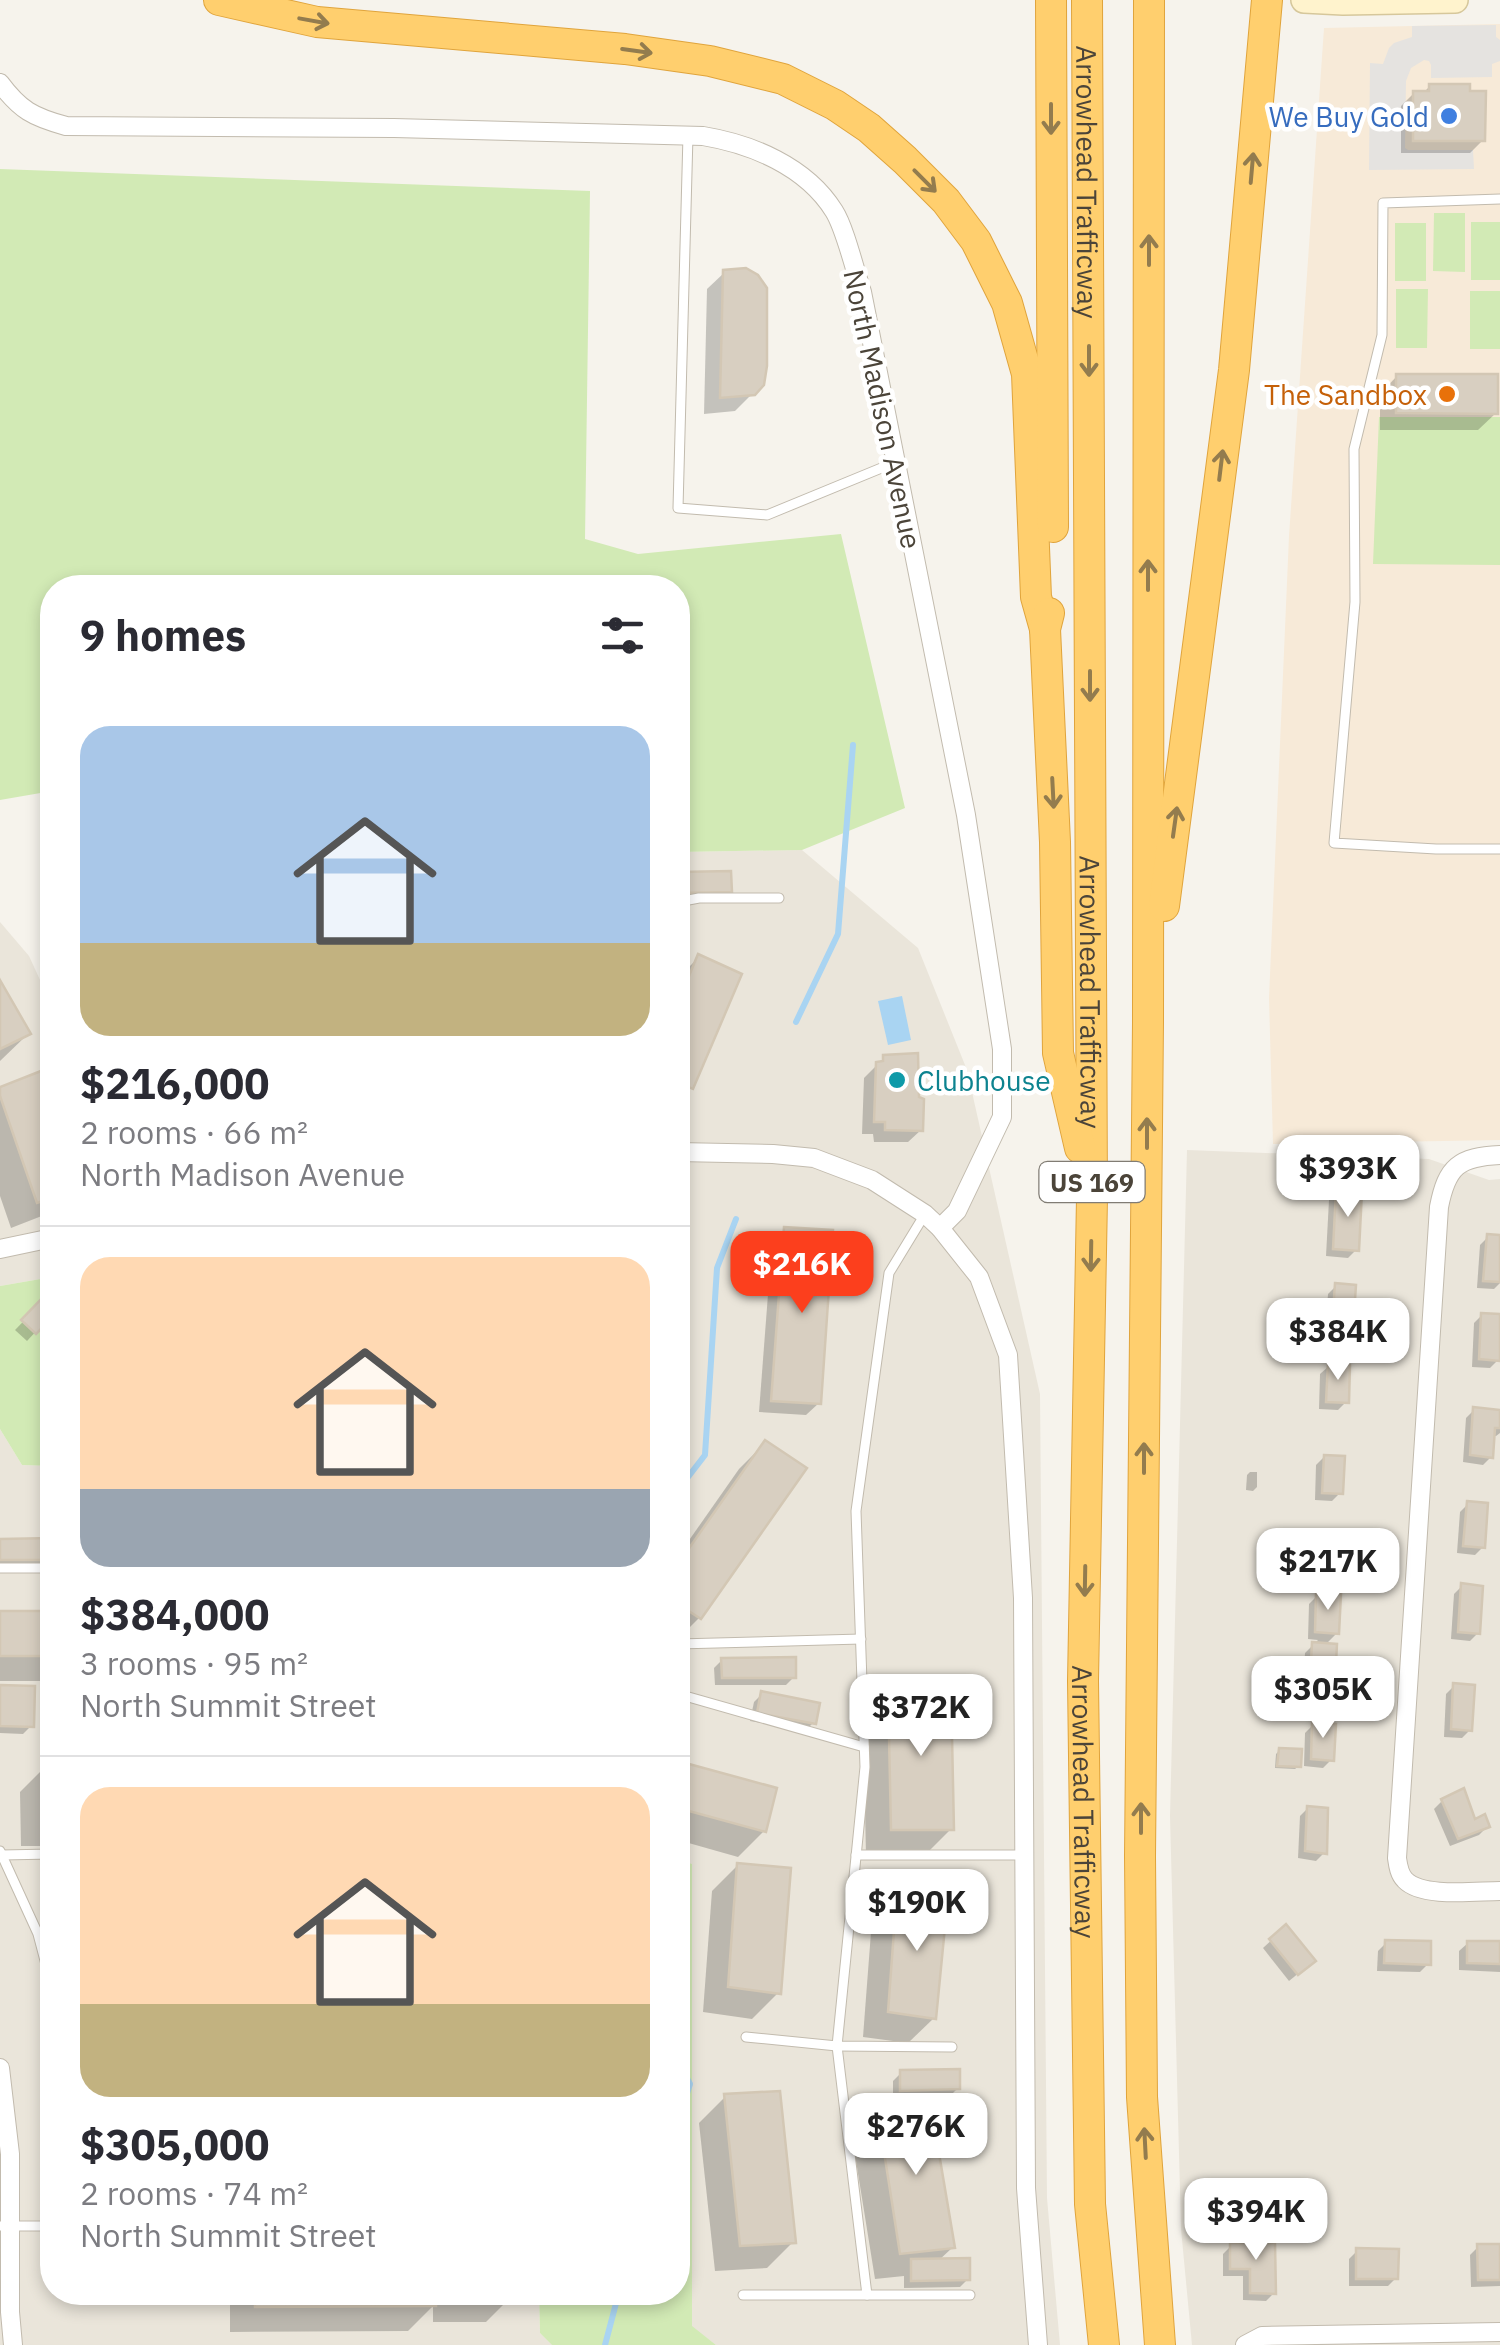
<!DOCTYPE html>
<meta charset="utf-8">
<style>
body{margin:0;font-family:"IBM Plex Sans",sans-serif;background:#f2f2f3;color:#2b2b33;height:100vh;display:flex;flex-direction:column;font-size:38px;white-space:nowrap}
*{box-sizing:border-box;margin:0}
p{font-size:32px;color:#7c7c81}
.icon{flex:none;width:55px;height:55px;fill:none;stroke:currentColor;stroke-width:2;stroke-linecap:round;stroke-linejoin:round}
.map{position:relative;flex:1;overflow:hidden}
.drawer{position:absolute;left:40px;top:575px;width:650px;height:1730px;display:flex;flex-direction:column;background:#fff;border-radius:40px;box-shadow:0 5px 15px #0003}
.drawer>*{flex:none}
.price{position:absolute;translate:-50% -85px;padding:0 22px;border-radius:20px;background:#fff;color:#222;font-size:32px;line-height:65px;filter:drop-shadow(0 2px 5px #0008)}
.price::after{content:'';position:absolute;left:50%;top:60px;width:30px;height:22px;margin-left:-15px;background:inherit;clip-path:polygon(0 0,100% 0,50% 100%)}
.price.on{background:#fc3f1d;color:#fff}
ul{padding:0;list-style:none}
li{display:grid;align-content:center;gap:20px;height:530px;padding:0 40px}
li+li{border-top:2px solid #e1e1e2}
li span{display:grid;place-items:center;height:310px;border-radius:30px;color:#555}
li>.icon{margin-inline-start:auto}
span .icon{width:180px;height:180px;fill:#fffc;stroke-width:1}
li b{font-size:42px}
h2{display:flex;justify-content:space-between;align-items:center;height:120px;padding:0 40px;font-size:42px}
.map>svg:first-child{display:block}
.residential{fill:#eae5da}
.commercial{fill:#f7ead8}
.green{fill:#d2eab5}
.parking{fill:#e5e3e0}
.water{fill:#a9d4f2}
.shadow{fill:#0003}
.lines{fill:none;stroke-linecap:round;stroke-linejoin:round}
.stream{stroke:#a9d4f2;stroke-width:6}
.building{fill:#d8cfc1;stroke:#d3c7b4;stroke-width:2.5}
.lane-casing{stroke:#c2bbae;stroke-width:11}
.street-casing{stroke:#c2bbae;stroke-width:20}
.secondary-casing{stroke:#d6c79b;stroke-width:28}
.highway-casing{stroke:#e0a43c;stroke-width:32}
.lane{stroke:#fff;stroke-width:9}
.street{stroke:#fff;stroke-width:18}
.secondary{stroke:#fff3cd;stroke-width:25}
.highway{stroke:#ffcf6e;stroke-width:30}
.oneway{stroke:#937c4e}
.shop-dot{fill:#3f7fe0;stroke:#fff;stroke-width:4}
.food-dot{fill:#e8710a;stroke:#fff;stroke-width:4}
.culture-dot{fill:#0f9aa8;stroke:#fff;stroke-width:4}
.labels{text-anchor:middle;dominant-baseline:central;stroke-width:9;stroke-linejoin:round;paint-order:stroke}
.shield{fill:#fff;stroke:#817c74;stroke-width:2.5}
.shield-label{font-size:25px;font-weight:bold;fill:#4b4439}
.shop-label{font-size:28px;fill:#366cbe;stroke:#fff;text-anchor:end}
.street-label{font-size:28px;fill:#4b4439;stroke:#fff}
.food-label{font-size:28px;fill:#c56008;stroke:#fff;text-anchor:end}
.culture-label{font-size:28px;fill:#0d838f;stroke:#fff;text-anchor:start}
</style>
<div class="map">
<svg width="1500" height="2345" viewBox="0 0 1500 2345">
<rect width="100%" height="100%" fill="#f6f3ec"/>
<g class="residential">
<polygon points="802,850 918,948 967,1070 1040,1394 1047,2198 1060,2345 716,2345 692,2327 692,1865 678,1860 678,852"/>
<polygon points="0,922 29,956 52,1006 52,1277 0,1286"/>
<polygon points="1187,1150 1429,1159 1489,1180 1500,1179 1500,2345 1192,2345 1181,2229 1170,1816"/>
<polygon points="0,1429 22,1465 52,1466 52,2292 539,2293 540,2333 552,2345 0,2345"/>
</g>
<polygon class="commercial" points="1500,24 1500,1140 1273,1144 1269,998 1289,536 1324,28"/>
<g class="green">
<polygon points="0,169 590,191 585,539 638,554 841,534 905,808 802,850 678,852 678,588 52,588 52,791 0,800"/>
<polygon points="1434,213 1465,213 1465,272 1433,271"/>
<rect x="1471" y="222" width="29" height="58"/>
<rect x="1395" y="223" width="31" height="58"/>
<polygon points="1396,289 1428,289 1427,348 1396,348"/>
<rect x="1470" y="291" width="30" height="58"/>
<polygon points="1379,417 1500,417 1500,565 1373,564"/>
<polygon points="52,1277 52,1466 22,1465 0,1429 0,1286"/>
<polygon points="678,1860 692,1864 692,2326 716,2345 552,2345 540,2333 539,2293 678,2292"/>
</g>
<polygon class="parking" points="1496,25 1496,37 1500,40 1500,61 1492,64 1492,77 1431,78 1431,65 1429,61 1424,60 1411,68 1406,81 1405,148 1408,150 1473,150 1474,169 1369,170 1370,63 1383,64 1389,48 1394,43 1412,37 1412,26"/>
<polygon class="water" points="902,996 911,1040 888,1045 878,1001"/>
<g class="shadow">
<polygon points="1430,86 1468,94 1483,140 1470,153 1401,153 1401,106 1414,93 1423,93"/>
<polygon points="725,272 762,384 735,411 704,414 707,289"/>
<polygon points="1397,376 1496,413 1478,430 1380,430 1380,394"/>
<polygon points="679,874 729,891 721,899 678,900"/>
<polygon points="699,957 691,1088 678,1101 678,978"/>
<polygon points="0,985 28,1034 0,1061"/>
<polygon points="884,1058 921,1130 908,1142 874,1142 873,1134 862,1134 864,1078"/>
<polygon points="39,1074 52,1109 52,1212 11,1228 0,1196 0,1090"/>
<polygon points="1337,1192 1356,1250 1348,1258 1326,1256 1329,1200"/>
<polygon points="785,1229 819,1403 806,1415 759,1412 772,1242"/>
<polygon points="1488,1237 1500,1238 1500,1283 1494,1289 1477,1288 1480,1245"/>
<polygon points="1336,1286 1351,1328 1342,1336 1325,1335 1328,1294"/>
<polygon points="48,1296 52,1300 52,1314 27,1341 15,1330"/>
<polygon points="1482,1315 1500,1316 1498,1360 1490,1368 1472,1367 1474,1323"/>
<polygon points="1329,1366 1346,1402 1338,1410 1319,1409 1320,1374"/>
<polygon points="1474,1410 1500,1412 1500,1433 1496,1436 1492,1436 1491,1457 1483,1465 1463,1462 1466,1418"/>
<polygon points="765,1443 804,1469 699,1618 678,1639 678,1556 739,1469"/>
<polygon points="1324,1457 1340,1493 1332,1501 1315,1500 1316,1465"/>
<polygon points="1250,1472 1257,1472 1257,1487 1253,1491 1246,1490 1247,1475"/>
<polygon points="1468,1504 1483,1547 1475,1555 1457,1553 1460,1512"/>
<polygon points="1323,1534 1340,1578 1331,1586 1312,1585 1315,1542"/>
<polygon points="52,1541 52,1563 48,1567 0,1567 0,1542"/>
<polygon points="1462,1586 1478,1633 1470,1641 1451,1639 1454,1594"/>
<polygon points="1317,1596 1337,1633 1325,1645 1333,1682 1325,1690 1303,1689 1305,1653 1318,1640 1308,1639 1309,1604"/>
<rect x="0" y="1613" width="52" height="68"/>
<polygon points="722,1660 794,1677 786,1685 715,1685 714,1668"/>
<polygon points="1454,1686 1470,1730 1462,1738 1444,1737 1446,1694"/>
<polygon points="0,1688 31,1726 23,1734 0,1733"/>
<polygon points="889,1690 951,1829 925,1855 866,1855 863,1716"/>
<polygon points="762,1694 813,1723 805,1731 750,1721 754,1702"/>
<polygon points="1313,1725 1331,1760 1323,1768 1304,1766 1305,1733"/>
<polygon points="1280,1750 1299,1766 1295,1769 1275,1768 1276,1754"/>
<polygon points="678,1764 774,1790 764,1831 738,1857 678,1840"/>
<polygon points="46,1766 52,1766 52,1846 21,1846 20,1792"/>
<polygon points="1442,1801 1474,1822 1487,1827 1479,1835 1450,1846 1434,1809"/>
<polygon points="1308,1808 1324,1853 1316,1861 1298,1858 1300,1816"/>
<polygon points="738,1865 778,1993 752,2019 703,2012 712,1891"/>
<polygon points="898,1893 934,2018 908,2043 863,2037 872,1919"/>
<polygon points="1286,1927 1305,1968 1289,1981 1263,1948"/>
<polygon points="1386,1943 1428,1964 1420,1972 1377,1971 1378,1951"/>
<polygon points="1468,1943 1500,1944 1500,1972 1459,1970 1459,1951"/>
<polygon points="901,2073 958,2088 950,2096 893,2098 893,2081"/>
<polygon points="725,2097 793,2242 767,2268 715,2271 699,2123"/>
<polygon points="878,2110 952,2248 938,2261 968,2279 960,2287 904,2288 904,2276 875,2279 852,2136"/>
<polygon points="1251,2238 1274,2293 1266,2301 1243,2300 1243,2276 1223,2276 1223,2254 1231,2246 1243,2246"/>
<polygon points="1500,2246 1500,2286 1471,2287 1470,2255 1478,2247"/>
<polygon points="1357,2251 1396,2278 1388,2286 1349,2286 1349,2259"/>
<polygon points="230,2292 512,2292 512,2296 486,2322 433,2322 433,2306 408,2331 230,2332"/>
</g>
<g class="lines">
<g class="stream">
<polyline points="796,1022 838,934 853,745"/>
<polyline points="678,1490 705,1455 717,1268 736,1219"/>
<polyline points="678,2062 690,2084 678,2121"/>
<polyline points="605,2345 619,2292"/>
</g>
</g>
<g class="building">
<polygon points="1429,84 1470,84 1470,91 1486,91 1485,141 1413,141 1413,91 1429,91"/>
<polygon points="746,268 758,275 767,288 767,366 764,385 755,395 720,398 723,270"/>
<polygon points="1396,374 1498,374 1498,414 1396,413"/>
<polygon points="731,871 732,892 678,893 678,872"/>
<polygon points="698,954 742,974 693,1089 678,1083 678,1003"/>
<polygon points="0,980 31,1034 0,1049"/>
<polygon points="918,1053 919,1097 924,1099 923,1131 885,1130 885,1122 874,1122 876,1062 883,1061 883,1055"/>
<polygon points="41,1071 52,1102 52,1198 37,1203 0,1096 0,1087"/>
<polygon points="1336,1190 1362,1191 1359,1251 1333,1249"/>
<polygon points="784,1227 833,1230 821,1404 771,1401"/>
<polygon points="1487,1234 1500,1235 1500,1282 1483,1281"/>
<polygon points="1335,1283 1356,1285 1353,1329 1332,1328"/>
<polygon points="48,1292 52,1296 52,1318 36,1334 21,1320"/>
<polygon points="1481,1313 1500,1314 1500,1361 1479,1359"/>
<polygon points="1328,1363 1350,1365 1349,1403 1326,1402"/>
<polygon points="1473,1407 1500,1410 1500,1428 1495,1428 1493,1458 1470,1455"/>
<polygon points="765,1440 807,1468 701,1619 678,1604 678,1564"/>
<polygon points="1324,1455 1345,1456 1343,1494 1322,1493"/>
<polygon points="1467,1501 1488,1503 1485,1548 1463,1546"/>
<polygon points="1322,1532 1344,1533 1342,1579 1319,1578"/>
<polygon points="52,1538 52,1560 0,1560 0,1539"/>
<polygon points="1461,1583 1483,1586 1480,1634 1458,1632"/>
<polygon points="1316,1594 1341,1594 1339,1634 1315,1632"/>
<rect x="0" y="1611" width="52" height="45"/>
<polygon points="1312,1642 1337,1644 1335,1683 1310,1682"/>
<polygon points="796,1657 796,1678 722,1678 721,1658"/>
<polygon points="1453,1683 1475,1685 1472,1731 1451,1729"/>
<polygon points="0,1685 35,1686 34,1727 0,1726"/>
<polygon points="888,1687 951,1689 954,1830 891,1830"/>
<polygon points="761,1691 820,1703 816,1724 757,1713"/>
<polygon points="1312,1722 1336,1724 1334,1761 1311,1759"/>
<polygon points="1279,1748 1302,1749 1301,1767 1277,1766"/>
<polygon points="678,1761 777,1788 766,1832 678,1808"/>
<polygon points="45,1764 52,1764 52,1821 46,1821"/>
<polygon points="1464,1788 1475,1819 1485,1814 1490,1827 1458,1839 1441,1799"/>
<polygon points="1307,1806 1328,1808 1327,1854 1305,1851"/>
<polygon points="737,1863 791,1868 781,1994 728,1987"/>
<polygon points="897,1890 948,1896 936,2019 888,2012"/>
<polygon points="1286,1924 1316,1961 1298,1975 1269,1939"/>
<polygon points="1385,1940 1431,1941 1431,1965 1384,1963"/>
<polygon points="1467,1941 1500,1941 1500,1964 1467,1963"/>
<polygon points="960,2069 960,2089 900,2091 900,2070"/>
<polygon points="780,2091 796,2243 740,2246 724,2094"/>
<polygon points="930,2100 955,2248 900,2254 877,2107"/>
<polygon points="1250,2235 1264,2235 1264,2243 1275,2243 1276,2294 1250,2293 1250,2269 1230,2269 1230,2243 1249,2243"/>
<polygon points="1477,2244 1500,2244 1500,2280 1478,2280"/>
<polygon points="1356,2248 1399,2249 1398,2279 1356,2279"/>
<polygon points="970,2258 970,2280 911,2281 911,2259"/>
<polygon points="255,2292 436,2292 436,2306 255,2307"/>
<rect x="458" y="2292" width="56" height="5"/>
</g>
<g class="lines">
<defs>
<g id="lane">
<polyline points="688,135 678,508 767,515 896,462"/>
<polyline points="1500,199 1383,203 1382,335 1354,449 1355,602 1334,843 1436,849 1500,849"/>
<polyline points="678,902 699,898 779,898"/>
<polyline points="0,1568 52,1568"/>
<polyline points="678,1644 861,1639"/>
<polyline points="678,1694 864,1747"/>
<polyline points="0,1851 38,1934 52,1987"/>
<polyline points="2,1855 52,1854"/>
<polyline points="856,1855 1023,1855"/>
<polyline points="746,2037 837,2046 952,2047"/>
<polyline points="0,2226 52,2226"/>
<polyline points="743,2295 970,2295"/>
<polyline points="867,2295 837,2046 865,1767 856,1511 889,1273 925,1214"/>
</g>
<g id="street">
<path d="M0,83C20,110 33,117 66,126L394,128L703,136C751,144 806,166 834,211C845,228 855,271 862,292L966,815L1002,1049V1117L957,1211L940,1228"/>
<polyline points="678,1152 773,1154 814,1158 872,1180 925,1214 940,1228 979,1277 1008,1355 1023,1598 1026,2188 1038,2345"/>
<path d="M1500,1155C1459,1157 1447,1166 1439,1207L1397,1858C1398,1865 1399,1874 1405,1880C1422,1898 1476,1891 1500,1891"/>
<polyline points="0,1249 52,1238"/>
<polyline points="0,2068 10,2154 10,2312 13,2345"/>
<polyline points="1245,2345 1262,2336 1500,2332"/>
</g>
<polyline id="secondary" points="1304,0 1343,2 1455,0"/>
<g id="highway">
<polyline points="219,0 317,22 625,49 710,61 783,79 835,105 869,128 905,160 946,201 976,241 1007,303 1027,374 1036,597 1045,629"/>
<polyline points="1051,0 1053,527"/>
<path id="s1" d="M1087,0L1092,1198L1083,1681L1090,2204L1104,2345"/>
<polyline points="1149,0 1148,1022 1140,1856 1142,2097 1160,2345"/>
<polyline points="1049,613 1045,629 1055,842 1058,1053 1080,1148"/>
<polyline points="1164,906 1234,370 1267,0"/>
</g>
</defs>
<use href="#lane" class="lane-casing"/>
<use href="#street" class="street-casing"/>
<use href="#secondary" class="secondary-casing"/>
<use href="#highway" class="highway-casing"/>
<use href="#lane" class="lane"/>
<use href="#street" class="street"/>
<use href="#secondary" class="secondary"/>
<use href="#highway" class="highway"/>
</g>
<defs><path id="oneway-shaft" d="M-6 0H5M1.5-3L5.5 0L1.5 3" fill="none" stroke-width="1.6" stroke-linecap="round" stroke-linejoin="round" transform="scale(2.5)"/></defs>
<g class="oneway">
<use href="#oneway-shaft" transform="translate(314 21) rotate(10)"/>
<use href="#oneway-shaft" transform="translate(637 51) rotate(8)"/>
<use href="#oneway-shaft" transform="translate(1051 119) rotate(90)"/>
<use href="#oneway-shaft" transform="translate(1252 168) rotate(-85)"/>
<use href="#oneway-shaft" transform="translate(925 181) rotate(45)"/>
<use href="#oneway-shaft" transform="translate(1149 250) rotate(-90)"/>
<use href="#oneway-shaft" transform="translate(1089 361) rotate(90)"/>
<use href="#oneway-shaft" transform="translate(1221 465) rotate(-83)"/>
<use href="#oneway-shaft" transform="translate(1148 575) rotate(-90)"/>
<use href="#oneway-shaft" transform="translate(1090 686) rotate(90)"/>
<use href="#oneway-shaft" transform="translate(1053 793) rotate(87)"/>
<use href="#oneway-shaft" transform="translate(1175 822) rotate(-82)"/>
<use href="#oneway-shaft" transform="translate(1147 1133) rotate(-90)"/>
<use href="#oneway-shaft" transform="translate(1091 1256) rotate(91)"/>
<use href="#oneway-shaft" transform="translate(1144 1458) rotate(-90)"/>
<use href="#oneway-shaft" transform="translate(1085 1581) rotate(91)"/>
<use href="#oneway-shaft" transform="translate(1141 1818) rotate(-90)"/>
<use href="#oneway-shaft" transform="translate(1145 2143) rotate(-93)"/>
</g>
<circle class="shop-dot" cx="1449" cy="116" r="10"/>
<circle class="food-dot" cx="1447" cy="394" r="10"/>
<circle class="culture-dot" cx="897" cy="1080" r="10"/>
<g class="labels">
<rect class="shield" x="1039.5" y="1162" width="105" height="40" rx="8"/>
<g class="shield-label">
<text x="1092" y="1182">US 169</text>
</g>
<g class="shop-label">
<text x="1429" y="116">We Buy Gold</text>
</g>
<g class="street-label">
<text stroke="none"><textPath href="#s1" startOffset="182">Arrowhead Trafficway</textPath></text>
<text transform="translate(883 409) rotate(78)">North Madison Avenue</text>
<text stroke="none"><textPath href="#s1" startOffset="992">Arrowhead Trafficway</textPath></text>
<text stroke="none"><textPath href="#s1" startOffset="1802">Arrowhead Trafficway</textPath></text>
</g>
<g class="food-label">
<text x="1427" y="394">The Sandbox</text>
</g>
<g class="culture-label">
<text x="917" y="1080">Clubhouse</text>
</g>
</g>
</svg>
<b class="price" style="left:1348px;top:1220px">$393K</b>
<b class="price on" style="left:802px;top:1316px">$216K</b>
<b class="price" style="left:1338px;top:1383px">$384K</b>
<b class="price" style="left:1328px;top:1613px">$217K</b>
<b class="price" style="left:1323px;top:1741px">$305K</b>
<b class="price" style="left:921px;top:1759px">$372K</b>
<b class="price" style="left:917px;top:1954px">$190K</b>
<b class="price" style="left:916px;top:2178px">$276K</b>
<b class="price" style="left:1256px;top:2263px">$394K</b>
<section class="drawer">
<h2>9 homes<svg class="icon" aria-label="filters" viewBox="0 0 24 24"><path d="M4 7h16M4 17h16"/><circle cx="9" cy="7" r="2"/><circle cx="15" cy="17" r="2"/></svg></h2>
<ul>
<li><span style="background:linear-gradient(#a9c7e8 70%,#c2b280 0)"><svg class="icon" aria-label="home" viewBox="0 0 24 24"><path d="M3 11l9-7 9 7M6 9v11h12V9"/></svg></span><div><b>$216,000</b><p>2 rooms · 66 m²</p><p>North Madison Avenue</p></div></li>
<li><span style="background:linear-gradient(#ffd9b3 75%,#9aa5b1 0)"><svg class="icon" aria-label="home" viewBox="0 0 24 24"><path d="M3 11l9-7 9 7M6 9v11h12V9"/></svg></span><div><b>$384,000</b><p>3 rooms · 95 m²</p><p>North Summit Street</p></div></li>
<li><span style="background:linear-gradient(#ffd9b3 70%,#c2b280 0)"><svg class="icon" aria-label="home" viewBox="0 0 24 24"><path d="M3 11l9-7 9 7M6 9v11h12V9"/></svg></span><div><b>$305,000</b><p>2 rooms · 74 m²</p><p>North Summit Street</p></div></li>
</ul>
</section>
</div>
